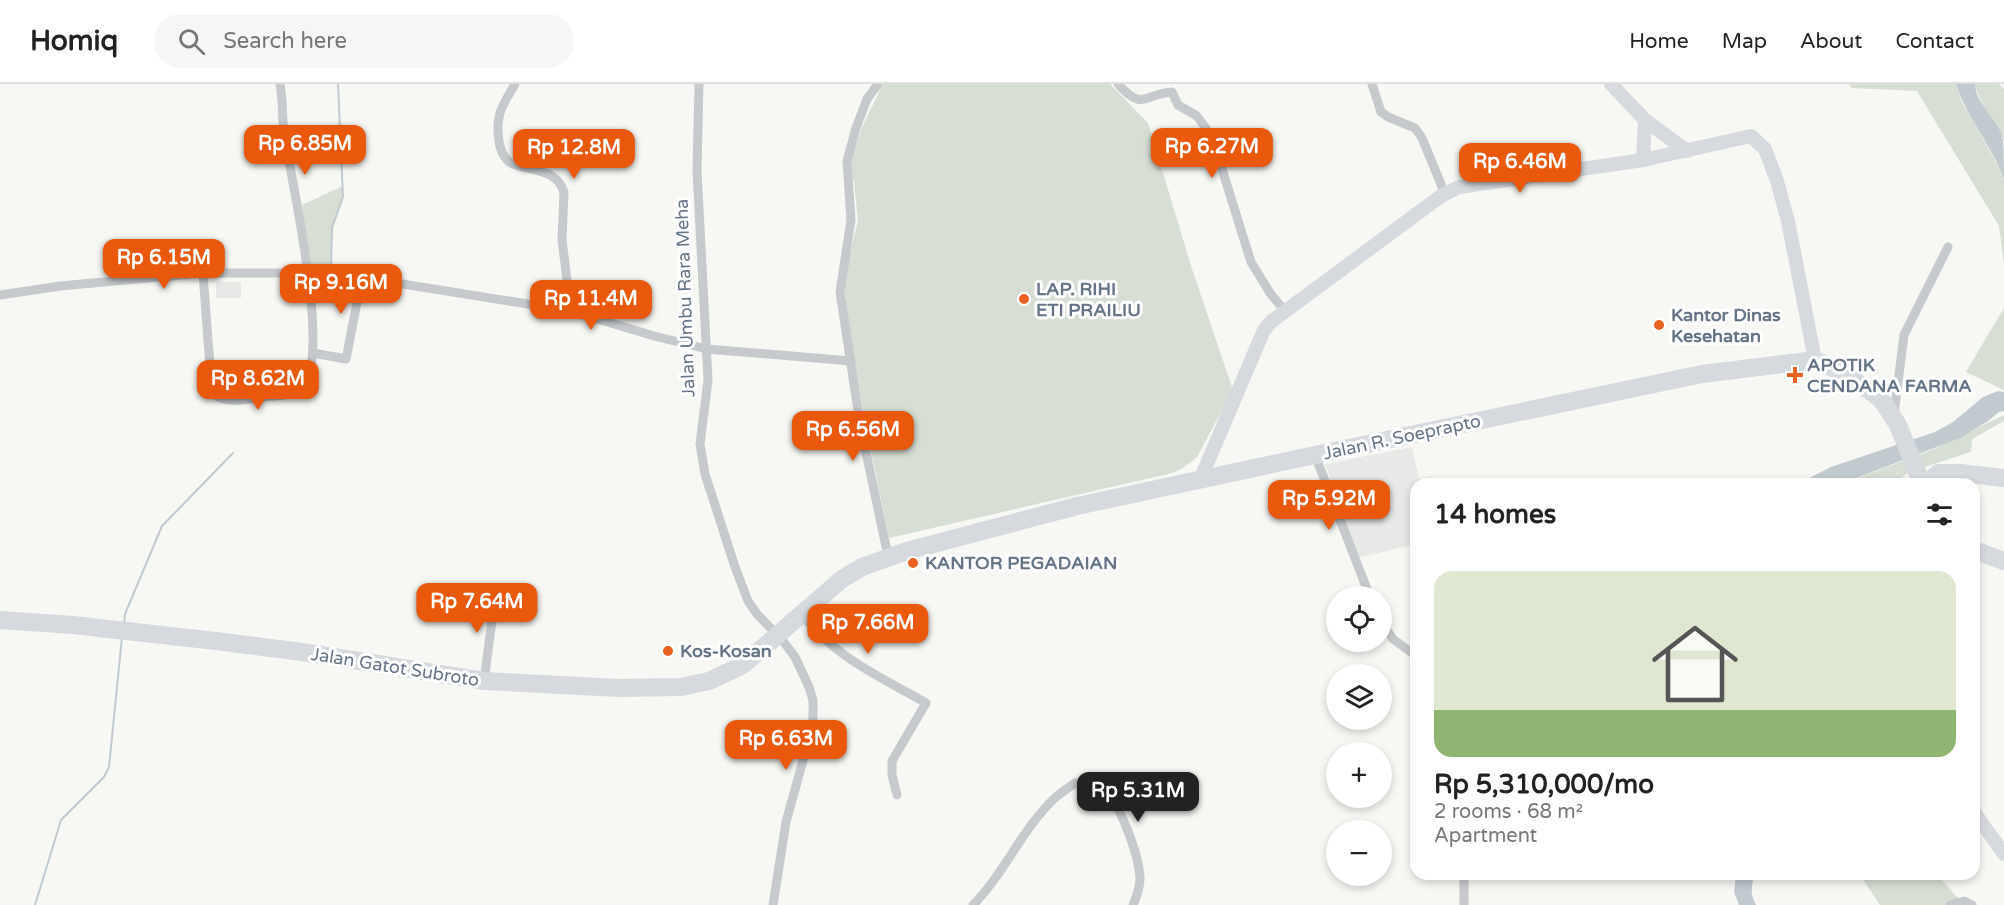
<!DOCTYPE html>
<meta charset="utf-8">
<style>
body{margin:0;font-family:"Varela Round",sans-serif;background:#f6f6f6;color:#222;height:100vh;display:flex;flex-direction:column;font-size:22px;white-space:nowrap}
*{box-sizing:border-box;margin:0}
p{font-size:20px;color:#767676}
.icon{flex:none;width:33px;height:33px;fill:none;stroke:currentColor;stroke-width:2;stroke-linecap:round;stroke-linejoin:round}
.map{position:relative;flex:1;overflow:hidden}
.details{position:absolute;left:1410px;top:394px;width:570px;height:402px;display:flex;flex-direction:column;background:#fff;border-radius:18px;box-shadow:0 3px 9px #0003}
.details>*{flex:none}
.buttons{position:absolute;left:1326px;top:502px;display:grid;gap:12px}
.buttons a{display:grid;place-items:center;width:66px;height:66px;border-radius:50%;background:#fff;box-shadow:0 3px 9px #0003;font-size:30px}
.price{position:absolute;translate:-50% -51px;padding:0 14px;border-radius:12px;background:#ea580c;color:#fff;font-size:20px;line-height:39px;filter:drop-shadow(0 2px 3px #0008)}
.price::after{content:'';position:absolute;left:50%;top:36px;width:18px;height:14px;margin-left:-9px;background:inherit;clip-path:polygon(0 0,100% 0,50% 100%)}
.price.current{background:#222;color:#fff}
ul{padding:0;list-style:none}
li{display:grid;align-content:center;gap:12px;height:318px;padding:0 24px}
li+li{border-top:2px solid #e0e0e0}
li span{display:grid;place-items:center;height:186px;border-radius:18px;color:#555}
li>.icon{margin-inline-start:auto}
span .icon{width:108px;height:108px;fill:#fffc;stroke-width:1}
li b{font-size:26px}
h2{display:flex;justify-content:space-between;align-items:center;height:72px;padding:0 24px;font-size:26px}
header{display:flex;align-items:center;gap:36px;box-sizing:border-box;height:84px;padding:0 30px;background:#fff;border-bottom:2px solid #e0e0e0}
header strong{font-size:28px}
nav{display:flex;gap:33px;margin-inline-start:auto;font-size:21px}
.search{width:420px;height:54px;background:#f6f6f6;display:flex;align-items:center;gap:15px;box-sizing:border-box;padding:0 21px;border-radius:33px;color:#767676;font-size:22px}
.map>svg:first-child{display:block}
.built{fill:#e7e9e7}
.green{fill:#d7dfd4}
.water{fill:#c0cacf}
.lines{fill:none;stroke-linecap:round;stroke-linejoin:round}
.stream{stroke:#c0cacf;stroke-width:2}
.street{stroke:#c6cacd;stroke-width:9}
.secondary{stroke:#d6dadf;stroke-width:14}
.highway{stroke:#d6dadf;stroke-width:18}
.poi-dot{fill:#eb611f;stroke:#fff;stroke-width:2}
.labels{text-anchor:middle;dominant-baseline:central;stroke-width:6;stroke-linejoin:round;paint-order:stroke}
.poi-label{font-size:18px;font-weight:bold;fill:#647486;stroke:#fff;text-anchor:start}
.street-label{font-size:18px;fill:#647486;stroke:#fff}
</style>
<header>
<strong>Homiq</strong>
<div class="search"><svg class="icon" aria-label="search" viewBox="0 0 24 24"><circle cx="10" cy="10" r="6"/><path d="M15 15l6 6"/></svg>Search here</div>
<nav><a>Home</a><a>Map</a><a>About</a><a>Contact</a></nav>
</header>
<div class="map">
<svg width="2004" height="821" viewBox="0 0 2004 821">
<rect width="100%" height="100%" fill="#f7f7f4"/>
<g class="built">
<rect x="216" y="198" width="25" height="16"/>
<polygon points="1412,363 1419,395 1431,392 1433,400 1416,400 1416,460 1357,474 1325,380"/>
</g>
<g class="green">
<path d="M883,0H1110L1148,39L1192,185L1233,306L1197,373C1188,381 1180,387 1168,390L889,454L866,343L847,235L844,194L858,137L854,98L849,81L862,43Z"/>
<polygon points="1849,0 1956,0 1962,18 2004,92 2004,180 1999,142 1917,7 1851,4"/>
<polygon points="1974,0 1999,0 2004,5 2004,58 1983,22"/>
<polygon points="343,102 343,113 332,144 331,188 309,188 302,121"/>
<polygon points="2004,224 2004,306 1966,288"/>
<polygon points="2004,331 2004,337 1972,355 1971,368 1909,388 1893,400 1842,400 1934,365"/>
<polygon points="1860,791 1937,791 1959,815 1948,821 1880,821"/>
</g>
<g class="water">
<path d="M1956,0H1975C1976,20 1995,33 2002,51C2004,62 2004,82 2004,94C1991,61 1967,34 1956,0Z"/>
<polygon points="1998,307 2004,308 2004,327 1999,328 1988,337 1960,354 1841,400 1798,400 1831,383 1935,348 1953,338 1983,313"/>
<path d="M1736,791H1755C1751,802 1750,810 1756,821H1739L1734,808Z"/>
</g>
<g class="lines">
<g class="stream">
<polyline points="331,187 332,144 343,113 338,0"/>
<polyline points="124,539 125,530 162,442 233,369"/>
<polyline points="35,821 61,736 104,693 109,683 122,553"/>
</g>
<g class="street">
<path d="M515,0C510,9 503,19 500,29C496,43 497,73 513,80C532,87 557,85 564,108L562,156L571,227"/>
<polyline points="699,0 697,87 708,296 700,360 705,390 735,483 748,517 757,530 783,557 795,573 809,603 813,616 813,635 807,662 786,738 773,821"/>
<polyline points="878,0 867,15 856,44 847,77 851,136 840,208 860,340 888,472"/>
<path d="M1118,0C1143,28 1144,10 1172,8L1178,21L1197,32L1212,53L1251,178L1270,209L1284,226"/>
<polyline points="1372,0 1381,28 1388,33 1415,44 1422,54 1445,110"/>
<path d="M203,189L208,257L212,302L215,311C225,320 251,315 264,313C279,311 296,313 305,299C329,262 292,98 284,50C282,34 283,16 280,0"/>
<polyline points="0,211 60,202 203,189 334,189 571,227 654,252 707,265 851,277"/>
<polyline points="313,269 346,275 362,193"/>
<polyline points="1894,330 1904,251 1948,163"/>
<polyline points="1315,371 1370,513"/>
<path d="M802,530C834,573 881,593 926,619L892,677V691L897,711"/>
<polyline points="1382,539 1393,555 1416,572"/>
<polyline points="484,597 496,506"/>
<polyline points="1464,790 1464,821"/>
<path d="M973,821C1005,789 1022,744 1056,713C1062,708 1068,704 1075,699C1084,700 1094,699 1102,705C1120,716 1139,773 1140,794C1140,804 1137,812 1133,821"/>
<polyline points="1950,821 1964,817 1972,821"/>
</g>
<g class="secondary">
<polyline points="1611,0 1645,36 1687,67"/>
<polyline points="1643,76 1645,36"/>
<polyline points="1200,396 1264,246 1272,237 1441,112 1459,103 1643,76 1751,52 1765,65 1777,97 1788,137 1815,276"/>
<polyline points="1974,728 2004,770"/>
</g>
<g class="highway">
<polyline points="1927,400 1938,389 1961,389 2004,394"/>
<polyline points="1974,466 2004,477"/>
<polyline points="0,536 73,541 216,557 302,568 484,597 619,604 681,603 709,597 743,581 842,495 862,483 907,467 1077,422 1315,371 1702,290 1815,276 1844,289 1881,315 1898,341 1922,400"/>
</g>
</g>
<g class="poi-dot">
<circle cx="1024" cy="215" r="6"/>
<circle cx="1659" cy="241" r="6"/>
<path d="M1792 282h6v6h6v6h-6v6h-6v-6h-6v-6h6z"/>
<circle cx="913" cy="479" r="6"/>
<circle cx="668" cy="567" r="6"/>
</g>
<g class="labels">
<g class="poi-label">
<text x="1036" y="205">LAP. RIHI<tspan x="1036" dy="21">ETI PRAILIU</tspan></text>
<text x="1671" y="231">Kantor Dinas<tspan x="1671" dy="21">Kesehatan</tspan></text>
<text x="1807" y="281">APOTIK<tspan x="1807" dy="21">CENDANA FARMA</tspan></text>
<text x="925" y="479">KANTOR PEGADAIAN</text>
<text x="680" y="567">Kos-Kosan</text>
</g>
<g class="street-label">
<text transform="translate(685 214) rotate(-92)">Jalan Umbu Rara Meha</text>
<text transform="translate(1402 353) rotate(-12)">Jalan R. Soeprapto</text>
<text transform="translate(395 583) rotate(9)">Jalan Gatot Subroto</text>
</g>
</g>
</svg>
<div class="buttons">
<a><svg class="icon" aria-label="locate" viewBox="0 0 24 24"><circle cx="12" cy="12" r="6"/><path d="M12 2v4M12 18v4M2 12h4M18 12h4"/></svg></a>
<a><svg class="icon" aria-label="layers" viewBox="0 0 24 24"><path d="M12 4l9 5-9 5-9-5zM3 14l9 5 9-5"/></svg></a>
<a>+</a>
<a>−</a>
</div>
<b class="price" style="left:305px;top:92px">Rp 6.85M</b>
<b class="price" style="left:1212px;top:95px">Rp 6.27M</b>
<b class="price" style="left:574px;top:96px">Rp 12.8M</b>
<b class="price" style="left:1520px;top:110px">Rp 6.46M</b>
<b class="price" style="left:164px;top:206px">Rp 6.15M</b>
<b class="price" style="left:341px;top:231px">Rp 9.16M</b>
<b class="price" style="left:591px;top:247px">Rp 11.4M</b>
<b class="price" style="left:258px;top:327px">Rp 8.62M</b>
<b class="price" style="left:853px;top:378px">Rp 6.56M</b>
<b class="price" style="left:1329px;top:447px">Rp 5.92M</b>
<b class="price" style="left:477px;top:550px">Rp 7.64M</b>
<b class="price" style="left:868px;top:571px">Rp 7.66M</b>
<b class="price" style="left:786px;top:687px">Rp 6.63M</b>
<b class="price current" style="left:1138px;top:739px">Rp 5.31M</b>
<section class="details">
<h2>14 homes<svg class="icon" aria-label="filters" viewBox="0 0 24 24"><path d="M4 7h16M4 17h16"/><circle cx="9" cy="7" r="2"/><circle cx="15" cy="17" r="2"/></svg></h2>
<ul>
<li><span style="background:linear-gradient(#dfe7d0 75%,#8fb573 0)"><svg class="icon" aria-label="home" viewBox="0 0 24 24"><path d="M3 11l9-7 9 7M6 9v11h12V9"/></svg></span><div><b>Rp 5,310,000/mo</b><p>2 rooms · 68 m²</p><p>Apartment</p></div></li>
</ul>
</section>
</div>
